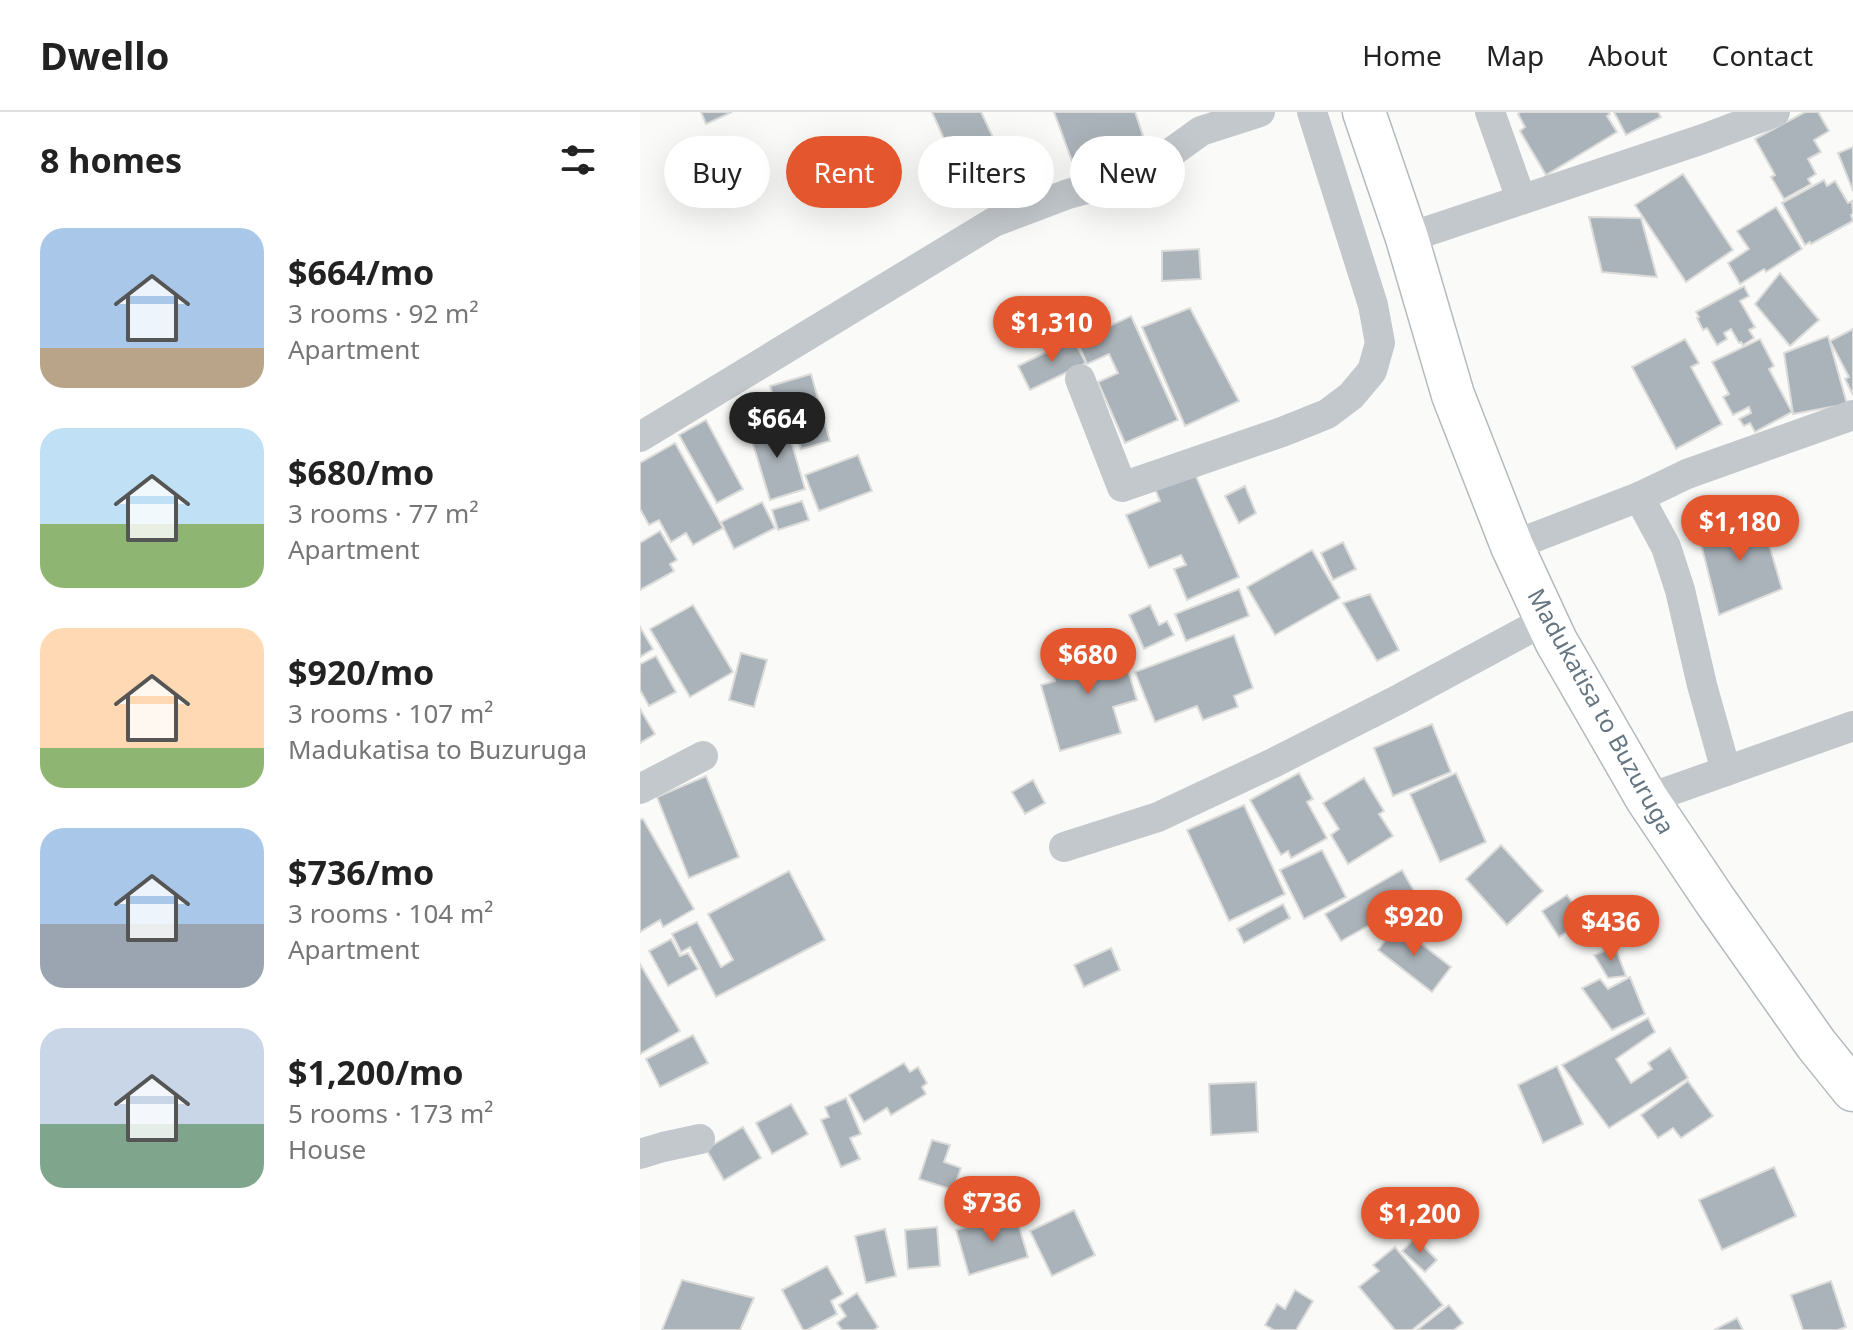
<!DOCTYPE html>
<meta charset="utf-8">
<style>
body{margin:0;font-family:"Noto Sans",sans-serif;background:#f2f2f2;color:#222;height:100vh;display:flex;flex-direction:column;font-size:30px;white-space:nowrap}
*{box-sizing:border-box;margin:0}
p{font-size:26px;color:#767676}
.icon{flex:none;width:44px;height:44px;fill:none;stroke:currentColor;stroke-width:2;stroke-linecap:round;stroke-linejoin:round}
.map{position:relative;flex:1;overflow:hidden}
.details{display:flex;flex-direction:column;background:#fff;width:640px}
.details>*{flex:none}
.guide{position:absolute;left:24px;top:24px;width:760px;height:72px;display:flex;gap:16px}
.price{position:absolute;translate:-50% -68px;padding:0 18px;border-radius:28px;background:#e4572e;color:#fff;font-size:26px;line-height:52px;filter:drop-shadow(0 2px 4px #0008)}
.price::after{content:'';position:absolute;left:50%;top:48px;width:24px;height:18px;margin-left:-12px;background:inherit;clip-path:polygon(0 0,100% 0,50% 100%)}
.price.current{background:#222;color:#fff}
ul{padding:0;list-style:none}
li{display:flex;align-items:center;gap:24px;height:200px;padding:0 40px}
li span{display:grid;place-items:center;flex:none;width:224px;height:160px;border-radius:24px;color:#555}
li>.icon{margin-inline-start:auto}
span .icon{width:96px;height:96px;fill:#fffc;stroke-width:1}
li b{font-size:34px}
h2{display:flex;justify-content:space-between;align-items:center;height:96px;padding:0 40px;font-size:34px}
.pill{padding:0 28px;border-radius:36px;background:#fff;box-shadow:0 8px 32px #0002;font-size:28px;line-height:72px}
.pill.current{background:#e4572e;color:#fff}
header{display:flex;align-items:center;gap:48px;box-sizing:border-box;height:112px;padding:0 40px;background:#fff;border-bottom:2px solid #e0e0e0}
header strong{font-size:38px}
nav{display:flex;gap:44px;margin-inline-start:auto;font-size:28px}
main{display:flex;flex:1;min-height:0}
.map>svg:first-child{display:block}
.building{fill:#aab3b9;stroke:#dcdcda;stroke-width:2}
.lines{fill:none;stroke-linecap:round;stroke-linejoin:round}
.secondary-casing{stroke:#b3babf;stroke-width:45}
.street{stroke:#c3c8cc;stroke-width:30}
.secondary{stroke:#fff;stroke-width:42}
.labels{text-anchor:middle;dominant-baseline:central;stroke-width:8;stroke-linejoin:round;paint-order:stroke}
.street-label{font-size:24px;fill:#657683;stroke:#fff}
</style>
<header>
<strong>Dwello</strong>
<nav><a>Home</a><a>Map</a><a>About</a><a>Contact</a></nav>
</header>
<main>
<section class="details">
<h2>8 homes<svg class="icon" aria-label="filters" viewBox="0 0 24 24"><path d="M4 7h16M4 17h16"/><circle cx="9" cy="7" r="2"/><circle cx="15" cy="17" r="2"/></svg></h2>
<ul>
<li><span style="background:linear-gradient(#a9c7e8 75%,#b9a48a 0)"><svg class="icon" aria-label="home" viewBox="0 0 24 24"><path d="M3 11l9-7 9 7M6 9v11h12V9"/></svg></span><div><b>$664/mo</b><p>3 rooms · 92 m²</p><p>Apartment</p></div></li>
<li><span style="background:linear-gradient(#bfe0f5 60%,#8fb573 0)"><svg class="icon" aria-label="home" viewBox="0 0 24 24"><path d="M3 11l9-7 9 7M6 9v11h12V9"/></svg></span><div><b>$680/mo</b><p>3 rooms · 77 m²</p><p>Apartment</p></div></li>
<li><span style="background:linear-gradient(#ffd9b3 75%,#8fb573 0)"><svg class="icon" aria-label="home" viewBox="0 0 24 24"><path d="M3 11l9-7 9 7M6 9v11h12V9"/></svg></span><div><b>$920/mo</b><p>3 rooms · 107 m²</p><p>Madukatisa to Buzuruga</p></div></li>
<li><span style="background:linear-gradient(#a9c7e8 60%,#9aa5b1 0)"><svg class="icon" aria-label="home" viewBox="0 0 24 24"><path d="M3 11l9-7 9 7M6 9v11h12V9"/></svg></span><div><b>$736/mo</b><p>3 rooms · 104 m²</p><p>Apartment</p></div></li>
<li><span style="background:linear-gradient(#c9d6e8 60%,#7fa58c 0)"><svg class="icon" aria-label="home" viewBox="0 0 24 24"><path d="M3 11l9-7 9 7M6 9v11h12V9"/></svg></span><div><b>$1,200/mo</b><p>5 rooms · 173 m²</p><p>House</p></div></li>
</ul>
</section>
<div class="map">
<svg width="1213" height="1218" viewBox="0 0 1213 1218">
<rect width="100%" height="100%" fill="#fafaf8"/>
<g class="building">
<polygon points="61,0 92,0 66,12"/>
<polygon points="292,0 341,0 359,38 350,42 358,61 326,76"/>
<polygon points="414,0 495,0 503,24 432,49"/>
<polygon points="881,0 968,0 970,2 967,4 977,20 906,63 880,19 885,15 878,2"/>
<polygon points="974,0 1018,0 1021,5 986,23"/>
<polygon points="1165,0 1178,0 1189,19 1174,28 1181,40 1168,47 1176,62 1168,67 1171,72 1144,87 1131,65 1135,63 1115,27"/>
<polygon points="1213,35 1213,79 1198,41"/>
<polygon points="1043,62 1093,138 1046,170 995,93"/>
<polygon points="1184,68 1187,74 1195,69 1208,91 1212,89 1213,102 1211,103 1213,109 1171,132 1170,130 1165,133 1142,91"/>
<polygon points="1136,95 1162,137 1126,160 1124,157 1100,172 1088,151 1109,137 1097,119"/>
<polygon points="949,105 1001,106 1017,165 962,160"/>
<polygon points="559,137 561,167 522,169 522,139"/>
<polygon points="1140,161 1179,208 1150,234 1115,192"/>
<polygon points="1104,174 1109,184 1100,189 1115,215 1109,218 1114,226 1103,233 1101,230 1099,231 1091,217 1084,221 1087,227 1077,233 1067,216 1063,218 1057,206 1059,205 1056,200"/>
<polygon points="550,196 599,289 545,314 502,215"/>
<polygon points="491,204 538,308 485,331 458,270 478,261 469,242 447,252 437,229"/>
<polygon points="1213,217 1213,283 1205,267 1209,265 1190,229"/>
<polygon points="1188,224 1207,292 1153,302 1144,241"/>
<polygon points="433,227 446,251 390,278 378,254"/>
<polygon points="1045,227 1059,251 1051,255 1082,312 1036,337 992,255"/>
<polygon points="1120,227 1134,254 1129,257 1152,300 1115,320 1110,311 1104,314 1099,307 1111,301 1109,295 1093,303 1083,285 1089,282 1072,250"/>
<polygon points="171,262 190,329 161,337 148,293 137,296 130,274"/>
<polygon points="66,308 103,377 77,391 39,323"/>
<polygon points="145,308 165,377 130,388 109,319"/>
<polygon points="35,331 83,416 53,433 46,421 31,430 19,408 9,413 0,397 0,351"/>
<polygon points="218,343 232,379 179,399 165,363"/>
<polygon points="552,355 599,465 547,488 534,457 546,453 541,443 509,456 486,403 520,389 513,372"/>
<polygon points="605,374 616,401 599,411 585,384"/>
<polygon points="162,389 169,408 138,418 132,398"/>
<polygon points="122,390 135,416 94,437 81,410"/>
<polygon points="1119,398 1142,477 1079,503 1059,424"/>
<polygon points="20,419 37,448 30,452 34,459 0,478 0,431"/>
<polygon points="703,430 716,457 693,468 681,441"/>
<polygon points="672,438 700,486 635,523 607,475"/>
<polygon points="599,477 609,504 546,529 535,502"/>
<polygon points="730,482 759,538 737,549 703,491"/>
<polygon points="53,493 93,560 50,585 10,517"/>
<polygon points="510,493 519,513 527,509 534,523 504,537 489,503"/>
<polygon points="0,515 13,537 0,545"/>
<polygon points="594,523 613,576 594,584 598,595 563,608 557,594 515,610 495,560"/>
<polygon points="480,532 497,588 473,595 481,621 420,639 401,573 415,569 410,553"/>
<polygon points="101,541 127,548 114,595 89,588"/>
<polygon points="16,544 36,580 9,594 0,578 0,552"/>
<polygon points="0,597 15,622 0,631"/>
<polygon points="792,612 811,660 753,684 734,636"/>
<polygon points="659,661 673,687 667,690 687,726 651,746 648,739 641,743 610,688"/>
<polygon points="816,661 846,730 800,750 770,682"/>
<polygon points="66,664 99,745 49,766 17,685"/>
<polygon points="724,666 744,699 739,702 753,724 708,752 691,723 699,717 683,691"/>
<polygon points="393,668 405,691 385,702 372,680"/>
<polygon points="604,693 645,782 589,809 547,718"/>
<polygon points="3,707 54,797 23,815 20,808 0,820 0,708"/>
<polygon points="861,733 903,779 867,813 826,767"/>
<polygon points="682,738 706,785 664,807 640,758"/>
<polygon points="762,758 778,786 701,829 685,802"/>
<polygon points="149,759 185,828 76,885 50,835 41,840 32,822 57,810 81,855 93,848 68,802"/>
<polygon points="927,783 944,808 919,825 902,799"/>
<polygon points="643,792 650,806 604,831 597,817"/>
<polygon points="757,813 811,855 792,880 738,838"/>
<polygon points="31,827 40,844 48,841 58,857 28,874 9,839"/>
<polygon points="975,835 986,864 968,866 954,843"/>
<polygon points="471,836 480,858 444,875 434,853"/>
<polygon points="0,852 40,919 0,942"/>
<polygon points="990,865 1005,902 972,918 942,876 960,867 968,877"/>
<polygon points="1008,906 1015,920 976,947 991,971 1012,957 1008,951 1030,936 1048,966 969,1016 922,953"/>
<polygon points="53,923 68,951 20,975 6,947"/>
<polygon points="264,951 270,960 278,955 287,971 282,975 286,982 251,1003 247,996 224,1010 209,983"/>
<polygon points="917,954 943,1012 903,1031 878,973"/>
<polygon points="1048,969 1073,1004 1041,1026 1033,1016 1018,1026 1001,1003"/>
<polygon points="616,970 618,1020 571,1023 569,972"/>
<polygon points="206,986 221,1022 210,1026 220,1047 201,1055 181,1008 189,1005 185,995"/>
<polygon points="151,992 168,1022 132,1042 116,1011"/>
<polygon points="103,1015 121,1046 84,1068 66,1037"/>
<polygon points="292,1028 310,1033 304,1050 321,1056 313,1078 279,1067"/>
<polygon points="1134,1055 1156,1104 1082,1138 1059,1088"/>
<polygon points="434,1098 455,1143 412,1164 390,1119"/>
<polygon points="375,1101 388,1145 329,1163 316,1118"/>
<polygon points="297,1115 300,1154 268,1157 265,1118"/>
<polygon points="245,1117 256,1164 226,1171 215,1124"/>
<polygon points="775,1126 797,1148 785,1160 762,1139"/>
<polygon points="755,1135 803,1193 772,1218 755,1218 719,1175 739,1159 733,1153"/>
<polygon points="187,1154 203,1182 191,1189 197,1202 167,1218 163,1218 142,1178"/>
<polygon points="42,1168 114,1186 100,1218 22,1218"/>
<polygon points="1191,1169 1206,1215 1198,1218 1163,1218 1151,1183"/>
<polygon points="655,1178 673,1189 656,1218 634,1218 625,1213 637,1192 645,1197"/>
<polygon points="217,1181 238,1215 234,1218 202,1218 197,1211 206,1204 199,1193"/>
<polygon points="809,1193 823,1211 814,1218 777,1218"/>
<polygon points="1097,1206 1103,1218 1074,1218"/>
</g>
<g class="lines">
<defs>
<polyline id="secondary" points="724,0 767,126 813,283 872,434 916,529 1007,687 1074,787 1176,932 1213,978"/>
</defs>
<use href="#secondary" class="secondary-casing"/>
<g class="street">
<polyline points="850,0 881,87"/>
<polyline points="767,126 1063,27 1135,0"/>
<polyline points="440,267 482,375 642,320 687,302 711,284 732,259 740,231 733,193 672,0"/>
<polyline points="0,325 354,110 428,82 480,68 518,50 561,19 620,0"/>
<polyline points="999,385 1026,435 1040,478 1062,573 1086,659"/>
<polyline points="872,434 999,385 1047,362 1213,303"/>
<polyline points="0,677 63,644"/>
<polyline points="1007,687 1213,614"/>
<polyline points="424,735 518,705 631,652 761,586 906,508"/>
<polyline points="0,1042 23,1035 60,1027"/>
</g>
<use href="#secondary" class="secondary"/>
</g>
<g class="labels">
<g class="street-label">
<text transform="translate(962 599) rotate(61)">Madukatisa to Buzuruga</text>
</g>
</g>
</svg>
<b class="price" style="left:412px;top:252px">$1,310</b>
<b class="price current" style="left:137px;top:348px">$664</b>
<b class="price" style="left:1100px;top:451px">$1,180</b>
<b class="price" style="left:448px;top:584px">$680</b>
<b class="price" style="left:774px;top:846px">$920</b>
<b class="price" style="left:971px;top:851px">$436</b>
<b class="price" style="left:352px;top:1132px">$736</b>
<b class="price" style="left:780px;top:1143px">$1,200</b>
<div class="guide">
<a class="pill">Buy</a>
<a class="pill current">Rent</a>
<a class="pill">Filters</a>
<a class="pill">New</a>
</div>
</div>
</main>
